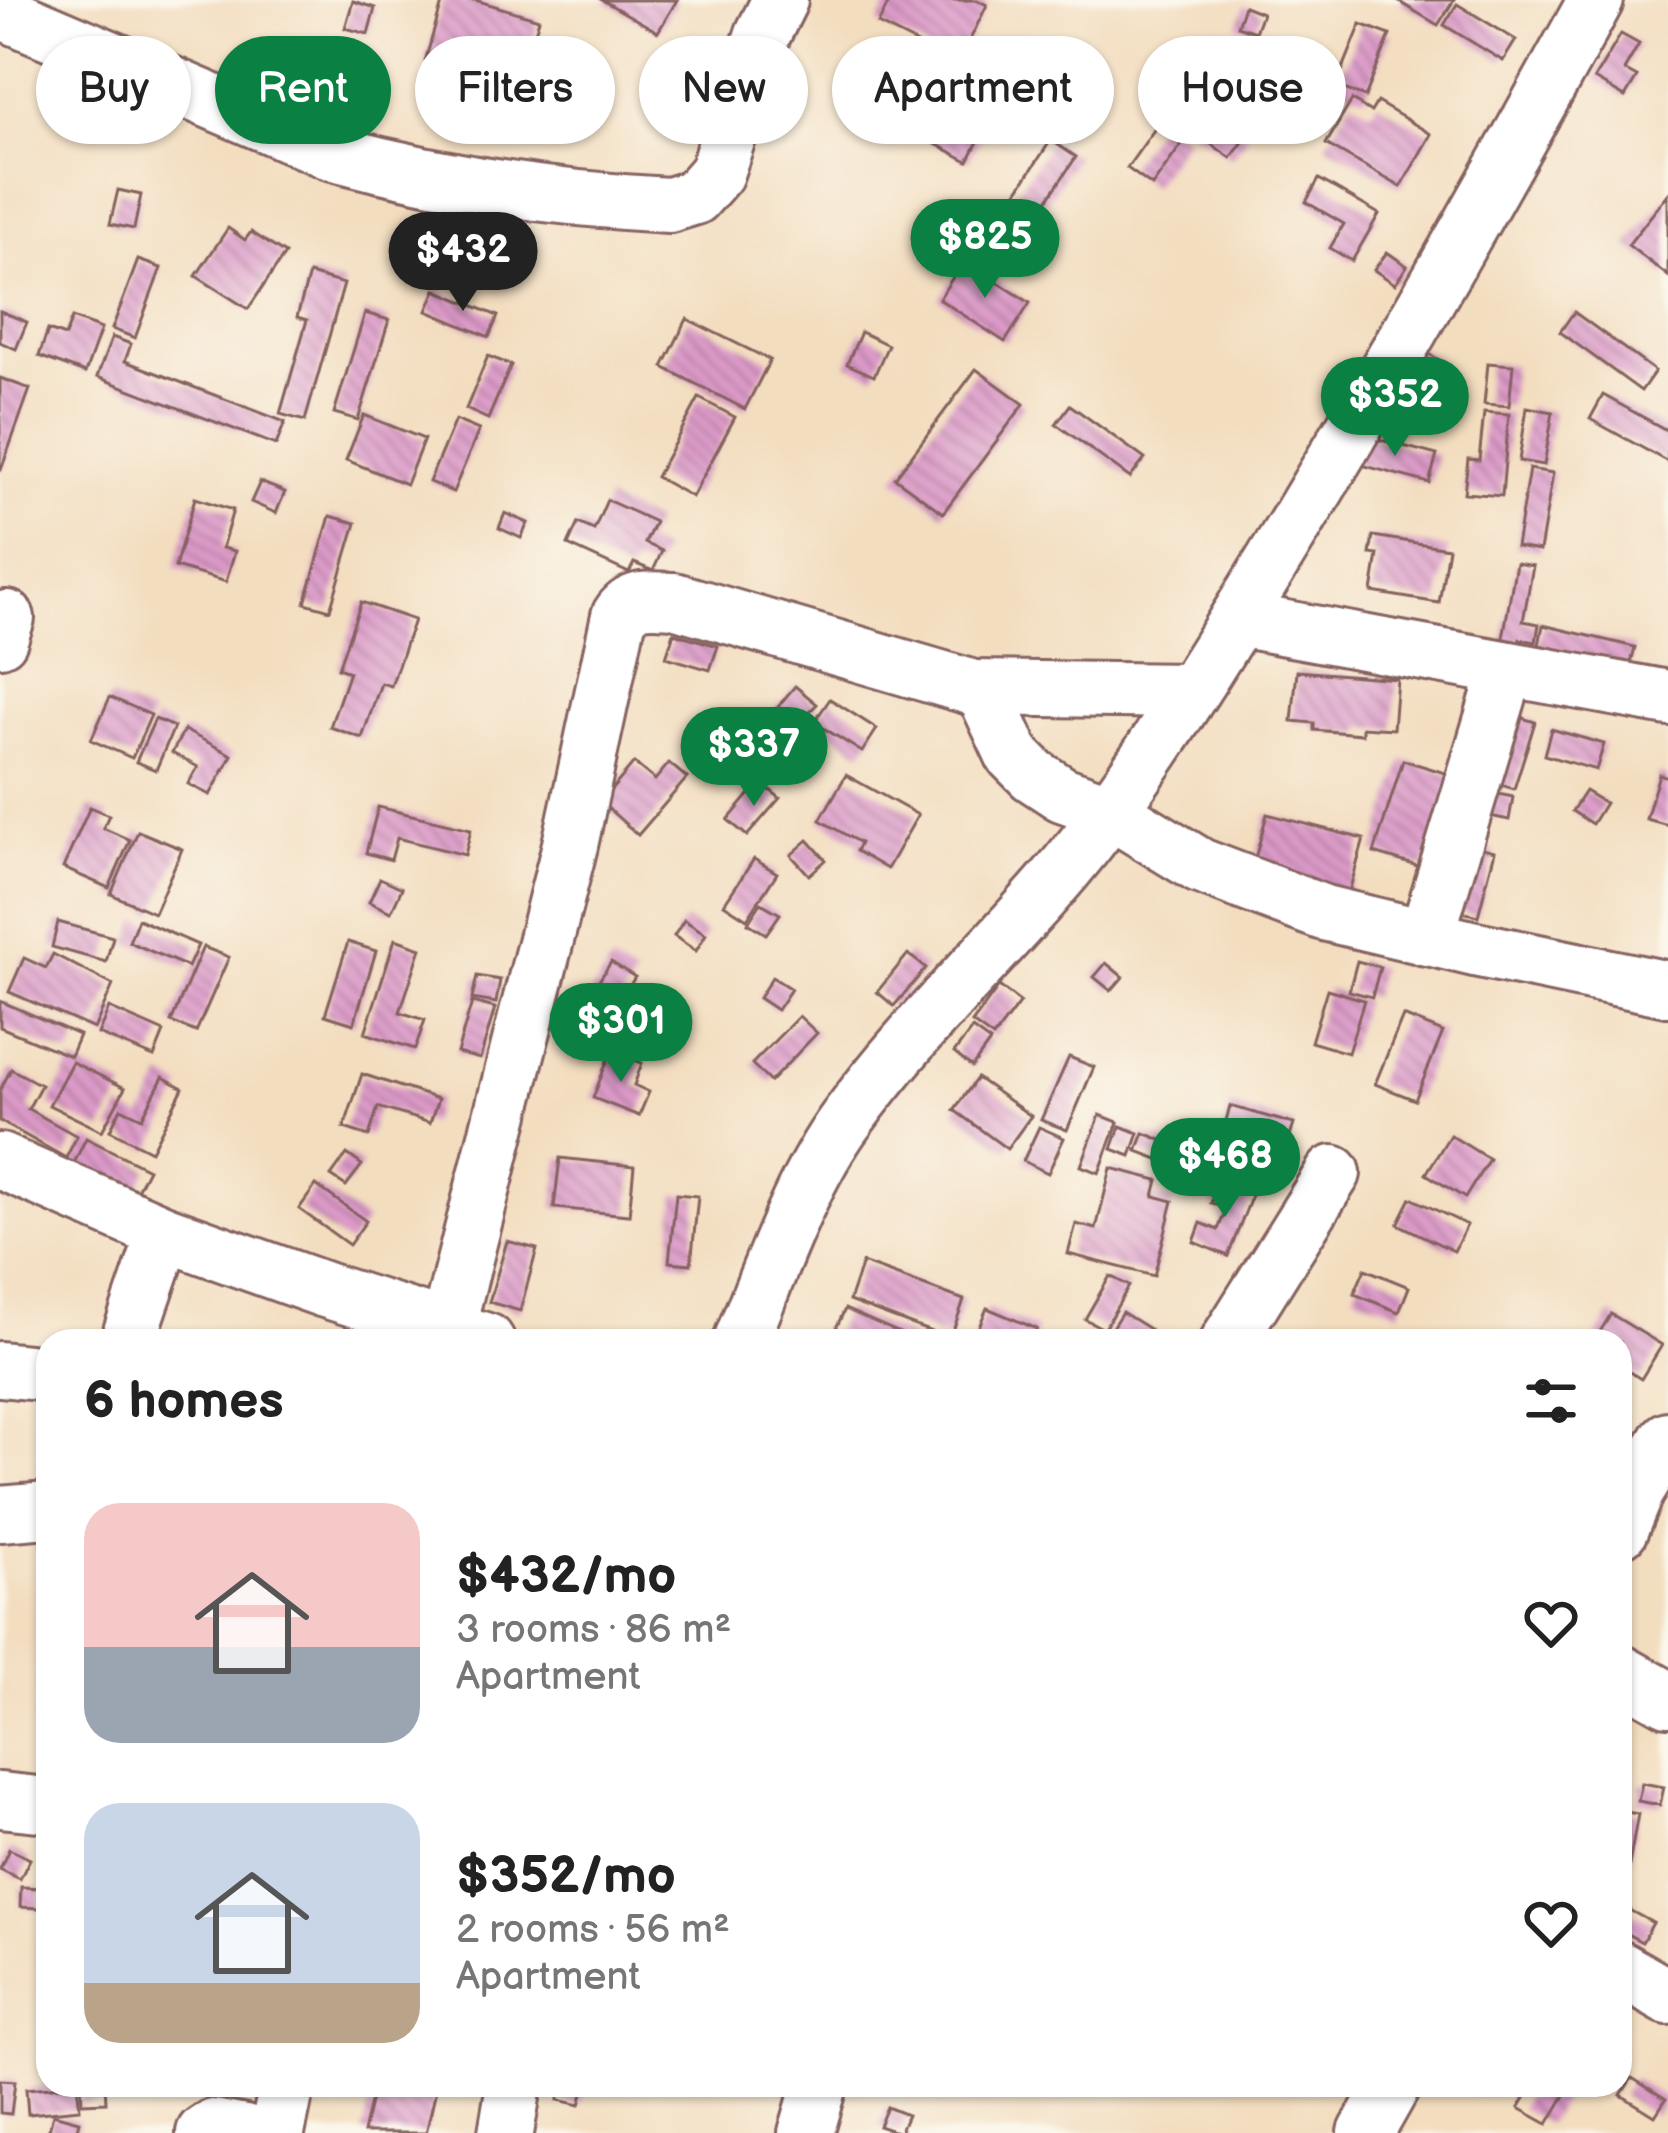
<!DOCTYPE html>
<meta charset="utf-8">
<style>
body{margin:0;font-family:"Balsamiq Sans",sans-serif;background:#f6f6f6;color:#222;height:100vh;display:flex;flex-direction:column;font-size:45px;white-space:nowrap}
*{box-sizing:border-box;margin:0}
p{font-size:39px;color:#767676}
.icon{flex:none;width:66px;height:66px;fill:none;stroke:currentColor;stroke-width:2;stroke-linecap:round;stroke-linejoin:round}
.map{position:relative;flex:1;overflow:hidden}
.sheet{position:absolute;left:36px;top:1329px;width:1596px;height:768px;display:flex;flex-direction:column;background:#fff;border-radius:36px;box-shadow:0 3px 9px #0004}
.sheet>*{flex:none}
.guide{position:absolute;left:36px;top:36px;width:1596px;height:108px;display:flex;gap:24px}
.price{position:absolute;translate:-50% -102px;padding:0 27px;border-radius:42px;background:#0b8043;color:#fff;font-size:39px;line-height:78px;filter:drop-shadow(0 3px 6px #0008)}
.price::after{content:'';position:absolute;left:50%;top:72px;width:36px;height:27px;margin-left:-18px;background:inherit;clip-path:polygon(0 0,100% 0,50% 100%)}
.price.current{background:#222;color:#fff}
ul{padding:0;list-style:none}
li{display:flex;align-items:center;gap:36px;height:300px;padding:0 48px}
li span{display:grid;place-items:center;flex:none;width:336px;height:240px;border-radius:36px;color:#555}
li>.icon{margin-inline-start:auto}
span .icon{width:144px;height:144px;fill:#fffc;stroke-width:1}
li b{font-size:51px}
h2{display:flex;justify-content:space-between;align-items:center;height:144px;padding:0 48px;font-size:51px}
.pill{padding:0 42px;border-radius:54px;background:#fff;box-shadow:0 3px 9px #0004;font-size:42px;line-height:108px}
.pill.current{background:#0b8043;color:#fff}
.map>svg:first-child{display:block}
.building{fill:url(#building-back-hatch)}
.lines{fill:none;stroke-linecap:round;stroke-linejoin:round}
.minor-casing{stroke:#85625f;stroke-width:60}
.minor{stroke:#fff;stroke-width:54}
</style>
<div class="map">
<svg width="1668" height="2133" viewBox="0 0 1668 2133">
<defs>
<pattern id="building-back-hatch" width="6" height="6" patternUnits="userSpaceOnUse" patternTransform="scale(3)"><rect width="6" height="6" fill="#db9ac8"/><path d="M-1 5l2 2M0 0l6 6M5-1l2 2" fill="none" stroke="#b47da3"/></pattern>
</defs>
<rect width="100%" height="100%" fill="#fbf7ec"/>
<filter id="ink" filterUnits="userSpaceOnUse"><feTurbulence type="fractalNoise" baseFrequency=".00833" numOctaves="2"/><feDisplacementMap in="SourceGraphic" scale="24" xChannelSelector="R" yChannelSelector="G"/><feConvolveMatrix kernelMatrix="1 2 1 2 8 2 1 2 1" color-interpolation-filters="sRGB"/></filter>
<filter id="wash" filterUnits="userSpaceOnUse"><feTurbulence type="fractalNoise" baseFrequency=".004" numOctaves="4" result="noise"/><feDisplacementMap in="SourceGraphic" scale="48" xChannelSelector="R" yChannelSelector="G"/><feGaussianBlur stdDeviation="2.7" result="paint"/><feColorMatrix in="noise" values="0 0 0 0 0 0 0 0 0 0 0 0 0 0 0 0 0 1.4 0 .05"/><feComposite in="paint" operator="in"/></filter>
<g filter="url(#wash)">
<rect width="100%" height="100%" fill="#f3ddbf"/>
<g id="blocks">
<g class="building">
<polygon points="443,0 475,0 539,19 524,69 476,55 470,74 425,61"/>
<polygon points="602,0 677,0 658,32"/>
<polygon points="890,0 977,0 987,5 958,64 878,24"/>
<polygon points="1396,0 1454,0 1438,25"/>
<polygon points="353,1 375,8 368,34 345,28"/>
<polygon points="1457,4 1516,40 1503,61 1444,25"/>
<polygon points="1244,6 1262,13 1255,32 1237,26"/>
<polygon points="1361,24 1390,35 1365,97 1336,86"/>
<polygon points="1621,34 1639,44 1624,70 1637,77 1625,97 1594,79"/>
<polygon points="946,81 996,107 968,161 909,130 928,94 937,99"/>
<polygon points="1185,91 1248,135 1231,158 1168,114"/>
<polygon points="1352,100 1371,112 1377,102 1431,134 1401,187 1326,144"/>
<polygon points="1161,120 1186,138 1152,186 1127,168"/>
<polygon points="1051,140 1076,157 1030,226 1005,210"/>
<polygon points="1319,179 1379,214 1352,261 1330,248 1344,224 1306,202"/>
<polygon points="118,190 141,195 134,229 110,224"/>
<polygon points="1668,194 1668,276 1628,245"/>
<polygon points="228,228 245,240 251,232 285,254 248,309 196,276"/>
<polygon points="1387,252 1407,266 1395,284 1374,270"/>
<polygon points="138,260 161,268 135,338 112,329"/>
<polygon points="964,260 1030,303 1005,342 939,299"/>
<polygon points="309,274 344,284 305,421 280,414 307,320 297,317"/>
<polygon points="436,290 498,316 489,337 427,311"/>
<polygon points="0,311 27,322 16,349 0,342"/>
<polygon points="1574,312 1655,371 1641,391 1560,332"/>
<polygon points="365,313 389,320 358,420 334,413"/>
<polygon points="72,318 101,329 85,373 39,356 48,330 65,336"/>
<polygon points="687,319 770,360 745,409 663,367"/>
<polygon points="861,332 888,345 874,376 847,364"/>
<polygon points="112,337 131,344 125,361 285,422 276,445 97,377"/>
<polygon points="1420,348 1442,362 1399,429 1377,414"/>
<polygon points="488,356 511,365 488,419 466,409"/>
<polygon points="1488,363 1513,365 1509,406 1484,404"/>
<polygon points="976,369 1024,404 943,513 895,478"/>
<polygon points="0,378 30,389 1,470 0,470"/>
<polygon points="1603,395 1668,431 1668,462 1590,419"/>
<polygon points="699,398 735,417 692,497 656,477"/>
<polygon points="1070,405 1145,459 1130,478 1056,424"/>
<polygon points="1527,407 1553,412 1544,465 1519,461"/>
<polygon points="1484,412 1509,414 1502,496 1464,493 1468,459 1479,460"/>
<polygon points="364,415 424,439 406,484 346,460"/>
<polygon points="455,420 479,430 453,492 429,482"/>
<polygon points="1362,435 1437,455 1429,483 1354,463"/>
<polygon points="1529,469 1553,473 1540,551 1516,547"/>
<polygon points="260,482 285,492 276,513 251,502"/>
<polygon points="195,498 233,510 222,548 235,551 226,582 175,567"/>
<polygon points="607,500 655,522 645,543 662,551 653,571 634,563 629,573 568,545 578,523 594,530"/>
<polygon points="505,513 528,523 521,538 499,528"/>
<polygon points="330,516 356,523 330,610 305,603"/>
<polygon points="1373,536 1448,548 1439,603 1372,592 1378,555 1370,554"/>
<polygon points="1516,563 1533,566 1523,621 1539,624 1536,642 1520,639 1519,647 1502,644"/>
<polygon points="361,602 414,620 391,686 381,683 362,738 330,727 349,672 338,668"/>
<polygon points="1543,625 1635,647 1630,667 1539,645"/>
<polygon points="674,633 718,646 710,670 666,657"/>
<polygon points="1297,671 1397,679 1393,729 1362,727 1362,734 1314,730 1314,723 1292,721"/>
<polygon points="795,686 817,704 777,744 759,729"/>
<polygon points="110,697 151,715 132,758 91,740"/>
<polygon points="830,699 877,729 862,752 814,722"/>
<polygon points="1509,714 1535,722 1514,789 1488,781"/>
<polygon points="155,719 174,727 156,770 136,762"/>
<polygon points="1551,729 1604,744 1596,770 1544,755"/>
<polygon points="184,730 232,755 210,795 188,784 198,767 172,753"/>
<polygon points="1403,760 1452,775 1424,868 1374,853"/>
<polygon points="634,763 655,780 669,763 687,778 638,835 601,802"/>
<polygon points="1659,774 1668,777 1668,825 1646,819"/>
<polygon points="846,775 918,815 887,869 856,851 860,843 820,820"/>
<polygon points="760,782 780,798 747,836 728,820"/>
<polygon points="1585,791 1605,803 1592,824 1572,811"/>
<polygon points="1493,793 1513,797 1509,820 1490,816"/>
<polygon points="90,807 109,815 103,828 130,840 109,888 63,868"/>
<polygon points="378,807 471,829 465,855 397,838 391,860 366,853"/>
<polygon points="1267,814 1364,839 1349,892 1253,866"/>
<polygon points="138,831 182,849 154,913 111,894"/>
<polygon points="808,840 826,860 809,875 791,855"/>
<polygon points="1475,846 1495,851 1478,916 1458,911"/>
<polygon points="754,859 777,873 747,919 724,904"/>
<polygon points="380,878 402,888 391,912 369,902"/>
<polygon points="761,903 780,914 766,934 748,923"/>
<polygon points="138,919 198,945 188,967 129,942"/>
<polygon points="684,920 706,934 696,951 674,936"/>
<polygon points="58,922 113,937 106,962 52,947"/>
<polygon points="395,939 421,948 400,1012 425,1020 415,1049 365,1033"/>
<polygon points="348,942 376,951 354,1024 325,1015"/>
<polygon points="203,947 229,957 196,1032 171,1022"/>
<polygon points="53,954 113,985 94,1029 9,992 24,958 46,968"/>
<polygon points="908,954 926,968 894,1006 877,992"/>
<polygon points="1357,961 1380,967 1372,997 1349,991"/>
<polygon points="611,962 635,977 607,1022 583,1006"/>
<polygon points="1106,963 1123,977 1111,991 1094,977"/>
<polygon points="477,976 500,980 496,1003 472,999"/>
<polygon points="772,977 791,989 777,1010 759,998"/>
<polygon points="999,986 1020,1002 993,1038 972,1023"/>
<polygon points="1327,989 1364,1000 1348,1053 1311,1042"/>
<polygon points="0,1001 79,1035 70,1056 0,1027"/>
<polygon points="472,1002 495,1008 480,1059 457,1053"/>
<polygon points="109,1008 164,1032 154,1057 98,1034"/>
<polygon points="799,1016 817,1033 770,1082 752,1064"/>
<polygon points="1403,1016 1443,1032 1415,1100 1375,1084"/>
<polygon points="972,1029 990,1042 972,1067 954,1053"/>
<polygon points="611,1051 642,1063 634,1085 649,1092 639,1116 593,1098"/>
<polygon points="1069,1057 1094,1067 1067,1130 1041,1120"/>
<polygon points="72,1062 125,1088 102,1131 49,1105"/>
<polygon points="11,1069 41,1085 28,1109 77,1136 66,1158 0,1121 0,1090"/>
<polygon points="362,1074 438,1099 430,1123 378,1107 369,1136 344,1128"/>
<polygon points="163,1077 183,1088 151,1151 110,1130 121,1108 142,1118"/>
<polygon points="977,1078 1031,1116 1007,1149 954,1110"/>
<polygon points="1230,1106 1294,1124 1285,1153 1222,1135"/>
<polygon points="1100,1115 1118,1122 1099,1173 1081,1166"/>
<polygon points="1120,1126 1139,1133 1131,1156 1112,1149"/>
<polygon points="1039,1127 1064,1138 1048,1173 1023,1161"/>
<polygon points="1144,1133 1180,1147 1174,1165 1137,1151"/>
<polygon points="1450,1135 1489,1159 1465,1198 1426,1174"/>
<polygon points="86,1138 148,1169 135,1194 74,1163"/>
<polygon points="1191,1142 1238,1156 1230,1181 1184,1168"/>
<polygon points="347,1154 362,1165 346,1186 331,1176"/>
<polygon points="560,1158 634,1166 629,1215 554,1208"/>
<polygon points="1111,1168 1158,1180 1154,1196 1173,1201 1154,1276 1068,1254 1076,1224 1096,1229"/>
<polygon points="1219,1183 1252,1195 1228,1256 1194,1242 1201,1223 1218,1230 1226,1209 1211,1203"/>
<polygon points="316,1185 366,1221 349,1245 299,1209"/>
<polygon points="676,1194 698,1196 691,1264 669,1262"/>
<polygon points="1411,1198 1467,1225 1454,1251 1398,1224"/>
<polygon points="507,1241 537,1249 520,1311 489,1302"/>
<polygon points="862,1263 964,1300 950,1339 849,1301"/>
<polygon points="1365,1269 1409,1287 1399,1312 1354,1294"/>
<polygon points="1110,1276 1129,1286 1104,1329 1085,1319"/>
<polygon points="987,1308 1037,1329 1032,1341 973,1341"/>
<polygon points="845,1309 918,1341 830,1341"/>
<polygon points="1122,1312 1151,1330 1144,1341 1123,1341 1109,1332"/>
<polygon points="1611,1314 1662,1345 1641,1379 1620,1366 1620,1341 1594,1341"/>
<polygon points="1642,1783 1664,1787 1660,1805 1638,1801"/>
<polygon points="1620,1811 1638,1814 1625,1888 1620,1887"/>
<polygon points="9,1849 30,1859 20,1879 0,1869"/>
<polygon points="21,1887 40,1888 39,1908 20,1907"/>
<polygon points="1620,1905 1653,1923 1642,1942 1620,1930"/>
<polygon points="1632,2078 1666,2099 1655,2116 1621,2095"/>
<polygon points="0,2080 15,2081 11,2114 0,2113"/>
<polygon points="77,2085 80,2109 28,2114 26,2089"/>
<polygon points="81,2085 105,2085 106,2102 82,2103"/>
<polygon points="374,2085 437,2085 426,2133 363,2133"/>
<polygon points="562,2085 585,2085 580,2105 558,2100"/>
<polygon points="1533,2085 1571,2085 1548,2124 1519,2108"/>
<polygon points="887,2107 907,2115 899,2133 879,2126"/>
<polygon points="53,2114 79,2121 76,2133 48,2133"/>
</g>
</g>
</g>
<g filter="url(#ink)">
<use href="#blocks" fill-opacity="0" stroke="#85625f" stroke-width="3"/>
<g class="lines">
<defs>
<g id="minor">
<path d="M0,11L330,152C440,182 555,199 669,205L695,197L716,173L763,34L780,0"/>
<polyline points="1237,619 1668,698"/>
<polyline points="0,639 7,618"/>
<polyline points="974,688 1190,691"/>
<polyline points="1426,938 1507,669"/>
<polyline points="0,1161 165,1233 325,1290 487,1341"/>
<polyline points="128,1341 165,1233"/>
<path d="M444,1341L570,845L619,616C632,595 652,599 674,600L974,688L986,697L1013,755L1033,775L1062,794L1110,811L1200,866L1324,913L1475,949L1668,989"/>
<path d="M741,1341C771,1269 800,1183 846,1120C926,1009 1032,920 1111,810C1178,717 1238,618 1298,520C1402,348 1499,176 1596,0"/>
<polyline points="1228,1341 1333,1173"/>
<polyline points="0,1369 48,1374"/>
<polyline points="0,1514 48,1510"/>
<polyline points="1620,1530 1636,1491 1668,1439"/>
<polyline points="1620,1672 1668,1699"/>
<polyline points="0,1800 48,1805"/>
<polyline points="1620,1969 1668,1997"/>
<polyline points="204,2133 213,2127 245,2133"/>
<polyline points="277,2133 287,2085"/>
<polyline points="506,2133 514,2085"/>
<polyline points="806,2133 820,2085"/>
<polyline points="1366,2133 1393,2085"/>
</g>
</defs>
<use href="#minor" class="minor-casing"/>
<use href="#minor" class="minor"/>
</g>
</g>
</svg>
<b class="price" style="left:985px;top:301px">$825</b>
<b class="price current" style="left:463px;top:314px">$432</b>
<b class="price" style="left:1395px;top:459px">$352</b>
<b class="price" style="left:754px;top:809px">$337</b>
<b class="price" style="left:621px;top:1085px">$301</b>
<b class="price" style="left:1225px;top:1220px">$468</b>
<div class="guide">
<a class="pill">Buy</a>
<a class="pill current">Rent</a>
<a class="pill">Filters</a>
<a class="pill">New</a>
<a class="pill">Apartment</a>
<a class="pill">House</a>
</div>
<section class="sheet">
<h2>6 homes<svg class="icon" aria-label="filters" viewBox="0 0 24 24"><path d="M4 7h16M4 17h16"/><circle cx="9" cy="7" r="2"/><circle cx="15" cy="17" r="2"/></svg></h2>
<ul>
<li><span style="background:linear-gradient(#f6c9c9 60%,#9aa5b1 0)"><svg class="icon" aria-label="home" viewBox="0 0 24 24"><path d="M3 11l9-7 9 7M6 9v11h12V9"/></svg></span><div><b>$432/mo</b><p>3 rooms · 86 m²</p><p>Apartment</p></div><svg class="icon" aria-label="heart" viewBox="0 0 24 24"><path d="M12 20l-8-8c-3-5 5-10 8-4 3-6 11-1 8 4z"/></svg></li>
<li><span style="background:linear-gradient(#c9d6e8 75%,#b9a48a 0)"><svg class="icon" aria-label="home" viewBox="0 0 24 24"><path d="M3 11l9-7 9 7M6 9v11h12V9"/></svg></span><div><b>$352/mo</b><p>2 rooms · 56 m²</p><p>Apartment</p></div><svg class="icon" aria-label="heart" viewBox="0 0 24 24"><path d="M12 20l-8-8c-3-5 5-10 8-4 3-6 11-1 8 4z"/></svg></li>
</ul>
</section>
</div>
